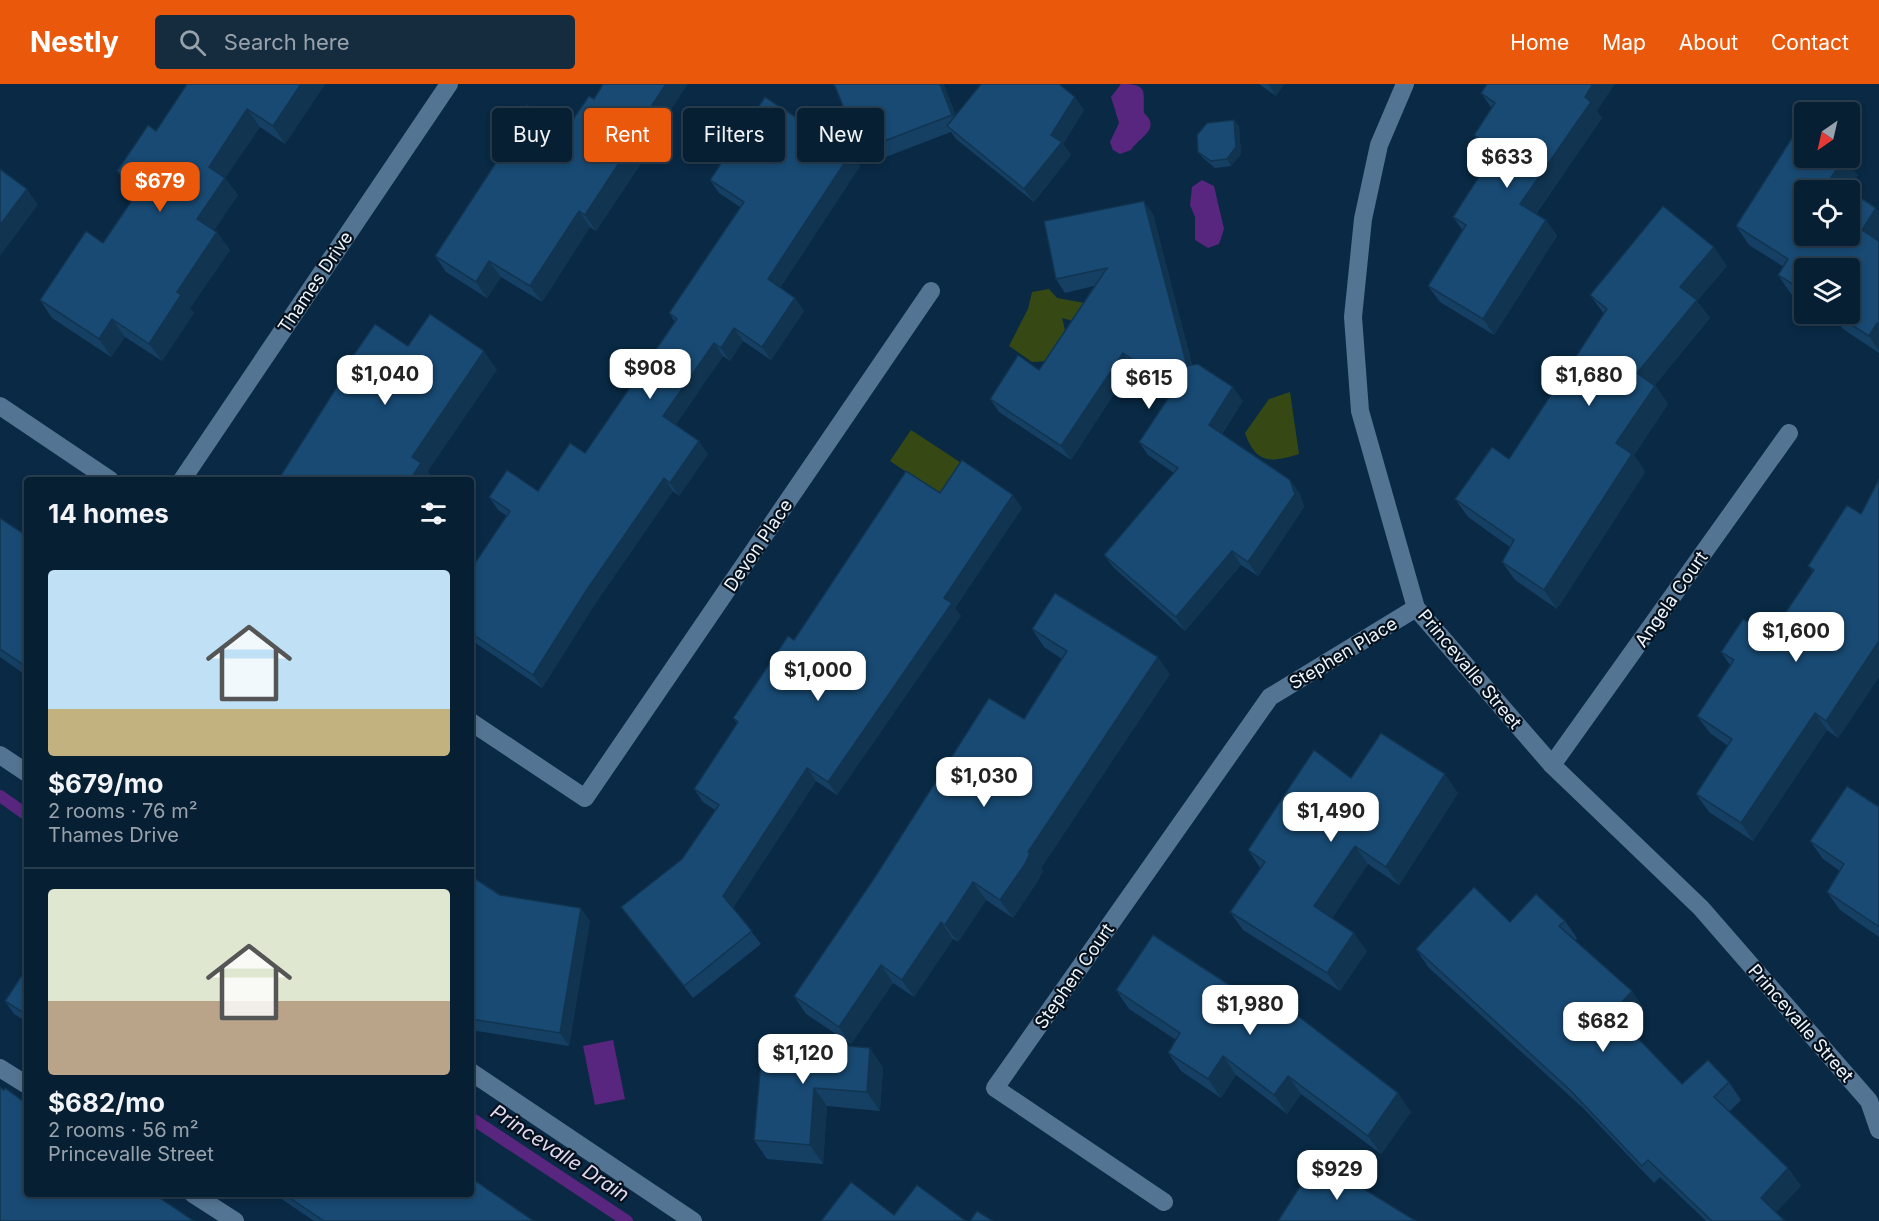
<!DOCTYPE html>
<meta charset="utf-8">
<style>
body{margin:0;font-family:Inter,sans-serif;background:#152c3f;color:#f1f3f6;height:100vh;display:flex;flex-direction:column;font-size:22px;white-space:nowrap}
*{box-sizing:border-box;margin:0}
p{font-size:20px;color:#98a2ac}
.icon{flex:none;width:33px;height:33px;fill:none;stroke:currentColor;stroke-width:2;stroke-linecap:round;stroke-linejoin:round}
.map{position:relative;flex:1;overflow:hidden}
.drawer{position:absolute;left:24px;top:393px;width:450px;height:720px;display:flex;flex-direction:column;background:#071f33;border-radius:6px;box-shadow:0 3px 9px #0003,0 0 0 2px #283d4e}
.drawer>*{flex:none}
.top-card{position:absolute;left:492px;top:24px;width:570px;height:54px;display:flex;gap:12px}
.needle{width:39px;rotate:214deg}
.tools{position:absolute;left:1794px;top:18px;display:grid;gap:12px}
.tools a{display:grid;place-items:center;width:66px;height:66px;border-radius:6px;background:#071f33;box-shadow:0 3px 9px #0003,0 0 0 2px #283d4e;font-size:30px}
.price{position:absolute;translate:-50% -51px;padding:0 14px;border-radius:12px;background:#fff;color:#222;font-size:20px;line-height:39px;filter:drop-shadow(0 2px 3px #0008)}
.price::after{content:'';position:absolute;left:50%;top:36px;width:18px;height:14px;margin-left:-9px;background:inherit;clip-path:polygon(0 0,100% 0,50% 100%)}
.price.current{background:#ea580c;color:#fff}
ul{padding:0;list-style:none}
li{display:grid;align-content:center;gap:12px;height:318px;padding:0 24px}
li+li{border-top:2px solid #283d4e}
li span{display:grid;place-items:center;height:186px;border-radius:6px;color:#555}
li>.icon{margin-inline-start:auto}
span .icon{width:108px;height:108px;fill:#fffc;stroke-width:1}
li b{font-size:26px}
h2{display:flex;justify-content:space-between;align-items:center;height:72px;padding:0 24px;font-size:26px}
.pill{padding:0 21px;border-radius:6px;background:#071f33;box-shadow:0 3px 9px #0003,0 0 0 2px #283d4e;font-size:21px;line-height:54px}
.pill.current{background:#ea580c;color:#fff}
header{display:flex;align-items:center;gap:36px;box-sizing:border-box;height:84px;padding:0 30px;background:#ea580c;color:#fff}
header strong{font-size:28px}
nav{display:flex;gap:33px;margin-inline-start:auto;font-size:21px}
.search{width:420px;height:54px;background:#152c3f;display:flex;align-items:center;gap:15px;box-sizing:border-box;padding:0 21px;border-radius:6px;color:#98a2ac;font-size:22px}
.map>svg:first-child{display:block}
.green{fill:#364914}
.water{fill:#59267f}
.lines{fill:none;stroke-linecap:round;stroke-linejoin:round}
.stream{stroke:#59267f;stroke-width:12}
.minor{stroke:#537492;stroke-width:18}
.wall{fill:#154063}
.shaded-wall{fill:#113450}
.building{fill:#184a73;stroke:#113450;stroke-width:1.5}
.labels{text-anchor:middle;dominant-baseline:central;stroke-width:4.5;stroke-linejoin:round;paint-order:stroke}
.street-label{font-size:18px;fill:#eef5fc;stroke:#05111d}
.water-label{font-size:20px;font-style:italic;fill:#e3d8f0;stroke:#05111d}
</style>
<header>
<strong>Nestly</strong>
<div class="search"><svg class="icon" aria-label="search" viewBox="0 0 24 24"><circle cx="10" cy="10" r="6"/><path d="M15 15l6 6"/></svg>Search here</div>
<nav><a>Home</a><a>Map</a><a>About</a><a>Contact</a></nav>
</header>
<div class="map">
<svg width="1879" height="1137" viewBox="0 0 1879 1137">
<rect width="100%" height="100%" fill="#092944"/>
<g class="green">
<path d="M1049,205L1057,214L1085,219L1095,243L1062,234C1069,257 1063,260 1049,277L1032,278L1009,262L1028,225L1032,208Z"/>
<path d="M1290,308L1299,370C1270,379 1256,380 1245,349L1269,315Z"/>
<polygon points="911,346 972,386 951,418 890,377"/>
</g>
<g class="water">
<path d="M1121,0C1149,0 1143,7 1144,29C1162,45 1139,53 1131,66L1120,70L1113,66L1110,58L1119,39L1111,13Z"/>
<polygon points="1202,96 1214,102 1224,145 1219,160 1208,164 1195,156 1195,133 1190,121 1192,103"/>
<polygon points="613,956 625,1015 595,1021 583,962"/>
</g>
<g class="lines">
<g class="stream">
<polyline points="0,712 27,731"/>
<polyline points="471,1034 627,1137"/>
</g>
<g class="minor">
<polyline points="1405,0 1379,61 1363,135 1353,233 1360,327 1416,524 1552,681 1701,824 1869,1017 1879,1046"/>
<polyline points="0,322 110,396"/>
<polyline points="182,396 449,0"/>
<polyline points="471,638 585,714 931,207"/>
<polyline points="0,671 27,689"/>
<polyline points="1552,681 1789,349"/>
<polyline points="0,984 27,1001"/>
<polyline points="471,988 693,1137"/>
<polyline points="193,1110 235,1137"/>
<polyline points="1164,1118 995,1004 1270,613 1416,524"/>
</g>
</g>
<g class="wall">
<polygon points="187,0 325,0 285,60 260,43 225,94 238,111 214,146 230,166 190,224 194,229 162,277 125,253 111,273 52,234 40,216 103,159 137,109 130,104 117,87 156,47"/>
<polygon points="834,0 956,30 1084,26 1063,60 1071,71 1034,118 956,55 951,48 870,79 861,66"/>
<polygon points="1259,0 1284,0 1276,12"/>
<polygon points="1481,9 1597,27 1602,34 1536,130 1546,136 1557,152 1494,251 1440,218 1428,202 1463,147 1453,133 1492,72 1485,67 1474,51 1492,25"/>
<polygon points="594,15 649,59 652,63 596,147 590,143 542,218 501,193 487,214 446,188 435,172 498,75 494,71 565,47"/>
<polygon points="1234,36 1239,42 1241,70 1231,82 1215,84 1203,74 1198,68"/>
<polygon points="851,69 860,82 780,204 804,227 771,276 743,257 730,277 723,272 676,340 708,370 679,412 673,407 595,520 542,604 471,556 471,485 507,432 498,426 489,413 538,407 585,369 675,238 669,229 740,123 719,109 710,96"/>
<polygon points="1858,91 1848,106 1876,124 1879,128 1879,269 1843,245 1838,238 1824,230 1850,230 1804,184 1804,218 1791,210 1778,191 1784,183 1749,161 1736,142"/>
<polygon points="1153,130 1192,281 1243,317 1222,350 1290,396 1300,410 1304,423 1258,492 1241,481 1185,547 1114,484 1104,471 1174,389 1148,371 1139,358 1172,309 1132,282 1071,376 999,328 990,315 1039,286 1094,202 1065,209 1056,195"/>
<polygon points="1727,182 1697,217 1710,234 1655,301 1668,320 1634,371 1645,388 1557,525 1515,496 1502,478 1510,463 1468,433 1455,415 1509,375 1604,230 1590,211"/>
<polygon points="1879,395 1879,593 1838,654 1827,646 1753,757 1709,728 1696,710 1728,662 1710,649 1697,632 1730,581 1721,568 1770,552 1813,488 1808,482 1861,430"/>
<polygon points="940,409 1022,424 955,524 961,532 837,711 816,697 733,824 761,860 693,914 631,836 621,823 682,775 715,726 703,718 694,705 737,640 733,634 794,556"/>
<polygon points="0,434 27,452 27,592 0,573"/>
<polygon points="1032,545 1170,590 1041,784 1043,787 1037,798 1013,834 986,816 958,858 953,855 914,913 893,899 851,960 806,930 794,912 1024,635 1062,575 1044,563"/>
<polygon points="1351,694 1458,709 1399,801 1368,780 1332,834 1367,867 1340,907 1243,846 1230,828 1261,785 1248,766"/>
<polygon points="1879,723 1879,853 1840,826 1827,808 1840,787 1823,775 1810,757"/>
<polygon points="471,792 500,811 590,837 569,962 471,946"/>
<polygon points="1565,837 1577,854 1575,856 1644,924 1627,943 1682,1000 1729,998 1741,1016 1729,1028 1788,1084 1801,1102 1776,1128 1785,1137 1706,1137 1660,1093 1654,1099 1583,1024 1428,883 1416,865 1510,838"/>
<polygon points="27,884 27,938 14,930 5,917"/>
<polygon points="1116,906 1411,1028 1381,1070 1301,1010 1287,1030 1236,991 1221,1014 1181,987 1168,969 1176,956 1129,925"/>
<polygon points="763,954 883,983 880,1027 827,1022 823,1080 767,1075 754,1056"/>
<polygon points="274,1110 471,1110 534,1137 314,1137"/>
</g>
<g class="shaded-wall">
<polygon points="301,0 325,0 285,60 273,42"/>
<polygon points="666,0 688,0 649,59 652,63 596,147 585,131 637,44"/>
<polygon points="940,0 944,0 961,44 952,31"/>
<polygon points="1268,0 1284,0 1276,12"/>
<polygon points="1593,0 1615,0 1597,27 1602,34 1531,136 1520,120"/>
<polygon points="1075,13 1084,26 1063,60 1071,71 1034,118 1024,105 1051,51"/>
<polygon points="247,25 260,43 225,94 238,111 210,153 197,135 209,83"/>
<polygon points="1234,36 1239,42 1241,70 1231,82 1227,75"/>
<polygon points="851,69 860,82 777,208 768,195"/>
<polygon points="1844,74 1846,74 1858,91 1848,106 1830,95"/>
<polygon points="27,105 38,121 0,172 0,141"/>
<polygon points="1144,117 1153,130 1196,295 1187,282"/>
<polygon points="1876,124 1879,128 1879,158 1862,146"/>
<polygon points="579,127 590,143 542,218 530,202"/>
<polygon points="1546,136 1557,152 1494,251 1483,235"/>
<polygon points="217,148 230,166 190,224 194,229 162,277 149,260 177,208"/>
<polygon points="1714,163 1727,182 1697,217 1710,234 1650,307 1637,289 1680,203"/>
<polygon points="489,177 501,193 487,214 476,198"/>
<polygon points="795,214 804,227 771,276 762,263"/>
<polygon points="112,235 125,253 111,273 99,255"/>
<polygon points="1877,239 1879,242 1879,267 1869,252"/>
<polygon points="734,244 743,257 730,277 721,264"/>
<polygon points="714,259 723,272 673,345 663,332"/>
<polygon points="484,267 497,286 428,387 434,396 410,396 412,373"/>
<polygon points="1123,269 1132,282 1071,376 1061,362"/>
<polygon points="1655,302 1668,320 1634,371 1645,388 1557,525 1544,506 1616,359"/>
<polygon points="1233,303 1243,317 1218,355 1209,341"/>
<polygon points="699,357 708,370 679,412 670,399"/>
<polygon points="664,394 673,407 595,520 542,604 533,591 586,507"/>
<polygon points="1290,396 1300,410 1304,423 1258,492 1248,478"/>
<polygon points="1013,411 1022,424 955,524 961,532 837,711 828,698 944,514"/>
<polygon points="1232,467 1241,481 1185,547 1176,533"/>
<polygon points="1879,557 1879,593 1838,654 1826,637"/>
<polygon points="1158,573 1170,590 1041,784 1043,787 1037,798 1013,834 1000,816 1028,768"/>
<polygon points="1815,629 1827,646 1753,757 1741,739"/>
<polygon points="807,684 816,697 732,825 723,812"/>
<polygon points="1445,690 1458,709 1399,801 1386,783"/>
<polygon points="1355,762 1368,780 1328,841 1314,822"/>
<polygon points="973,798 986,816 958,858 945,841"/>
<polygon points="581,824 590,837 569,962 560,949"/>
<polygon points="941,838 953,855 914,913 902,896"/>
<polygon points="1354,849 1367,867 1340,907 1327,889"/>
<polygon points="881,881 893,899 851,960 839,943"/>
<polygon points="1632,907 1644,924 1625,946 1613,928"/>
<polygon points="870,964 883,983 880,1027 867,1008"/>
<polygon points="1223,972 1236,991 1221,1014 1208,995"/>
<polygon points="1288,992 1301,1010 1287,1030 1274,1011"/>
<polygon points="814,1004 827,1022 823,1080 810,1061"/>
<polygon points="1398,1009 1411,1028 1381,1070 1368,1052"/>
<polygon points="1788,1084 1801,1102 1773,1131 1761,1114"/>
</g>
<g class="building">
<polygon points="187,0 301,0 273,42 247,25 209,83 225,94 197,135 217,148 177,208 181,211 149,260 112,235 99,255 40,216 86,147 103,159 141,103 117,87 148,41 156,47"/>
<polygon points="603,0 666,0 637,44 640,47 585,131 579,127 530,202 489,177 476,198 435,172 499,74 494,71 527,21 565,47 589,12 594,15"/>
<polygon points="834,0 940,0 952,31 861,66"/>
<polygon points="981,0 1059,0 1075,13 1051,51 1062,58 1024,105 947,42"/>
<polygon points="1487,0 1593,0 1585,13 1591,18 1520,120 1546,136 1483,235 1428,202 1466,141 1453,133 1496,66 1474,51 1495,19 1481,9"/>
<polygon points="765,13 851,69 768,195 795,214 762,263 734,244 721,264 714,259 663,332 699,357 670,399 664,394 586,507 533,591 471,549 471,485 510,427 489,413 507,386 538,407 570,359 585,369 677,235 669,229 744,118 710,96"/>
<polygon points="1234,36 1236,63 1227,75 1211,77 1198,68 1197,51 1207,39"/>
<polygon points="1799,43 1804,47 1804,74 1844,74 1830,95 1848,106 1804,106 1804,152 1850,152 1850,107 1876,124 1862,146 1879,157 1879,240 1877,239 1869,252 1834,230 1850,230 1850,184 1804,184 1804,207 1778,191 1788,175 1736,142"/>
<polygon points="0,85 27,105 0,141"/>
<polygon points="1144,117 1187,282 1198,280 1233,303 1209,341 1290,396 1295,410 1248,478 1232,467 1176,533 1104,471 1178,384 1139,358 1175,304 1123,269 1061,362 990,315 1018,271 1039,286 1107,184 1056,195 1044,137"/>
<polygon points="1663,122 1714,163 1680,203 1697,216 1637,289 1655,302 1616,359 1632,370 1544,506 1502,478 1514,456 1455,415 1492,363 1509,375 1607,225 1590,211"/>
<polygon points="430,230 484,267 412,373 421,379 410,396 278,396 347,287 344,285 375,240 408,262"/>
<polygon points="962,376 1013,411 944,514 952,519 828,698 807,684 723,812 752,847 684,902 621,823 682,775 719,721 694,705 738,638 733,634 788,552 794,556 906,387 940,409"/>
<polygon points="1879,395 1879,557 1826,637 1815,629 1741,739 1696,710 1732,655 1697,632 1734,576 1721,568 1743,535 1770,552 1814,486 1808,482 1847,421 1861,430"/>
<polygon points="0,434 27,452 27,583 0,565"/>
<polygon points="1055,509 1158,573 1028,768 1030,769 1025,780 1000,816 973,798 945,841 941,838 902,896 881,881 839,943 794,912 875,793 989,614 1024,635 1067,567 1032,545"/>
<polygon points="1381,649 1445,690 1386,783 1355,762 1314,822 1354,849 1327,889 1230,828 1265,778 1248,766 1314,666 1351,694"/>
<polygon points="1847,702 1879,723 1879,840 1878,842 1827,808 1844,780 1810,757"/>
<polygon points="471,792 500,811 581,824 560,949 471,935"/>
<polygon points="1474,803 1510,838 1536,810 1565,837 1559,842 1632,907 1613,928 1682,1000 1708,976 1729,998 1714,1013 1788,1084 1761,1114 1785,1137 1712,1137 1648,1076 1642,1082 1571,1007 1416,865"/>
<polygon points="1153,851 1272,929 1280,918 1398,1009 1368,1052 1288,992 1274,1011 1223,972 1208,995 1168,969 1180,949 1116,906"/>
<polygon points="27,884 27,931 5,917"/>
<polygon points="763,954 870,964 867,1008 814,1004 810,1061 754,1056"/>
<polygon points="0,1003 4,1006 5,1004 27,1020 27,1110 154,1110 194,1137 0,1137"/>
<polygon points="1317,1076 1416,1137 1278,1137"/>
<polygon points="471,1094 534,1137 324,1137 284,1110 471,1110"/>
<polygon points="851,1098 894,1131 917,1101 966,1137 821,1137"/>
<polygon points="977,1127 993,1137 970,1137"/>
</g>
<g class="labels">
<g class="street-label">
<text transform="translate(315 198) rotate(-56)">Thames Drive</text>
<text transform="translate(758 461) rotate(-56)">Devon Place</text>
<text transform="translate(1671 515) rotate(-55)">Angela Court</text>
<text transform="translate(1343 569) rotate(-31)">Stephen Place</text>
<text transform="translate(1470 585) rotate(50)">Princevalle Street</text>
<text transform="translate(1074 892) rotate(-55)">Stephen Court</text>
<text transform="translate(1801 939) rotate(49)">Princevalle Street</text>
</g>
<g class="water-label">
<text transform="translate(560 1069) rotate(33)">Princevalle Drain</text>
</g>
</g>
</svg>
<div class="tools">
<a><svg class="needle" viewBox="-14 -14 28 28"><path d="M0-13l5 13h-10z" fill="#e53935"/><path d="M0 13l5-13h-10z" fill="#98a2ac"/></svg></a>
<a><svg class="icon" aria-label="locate" viewBox="0 0 24 24"><circle cx="12" cy="12" r="6"/><path d="M12 2v4M12 18v4M2 12h4M18 12h4"/></svg></a>
<a><svg class="icon" aria-label="layers" viewBox="0 0 24 24"><path d="M12 4l9 5-9 5-9-5zM3 14l9 5 9-5"/></svg></a>
</div>
<b class="price" style="left:1507px;top:105px">$633</b>
<b class="price current" style="left:160px;top:129px">$679</b>
<b class="price" style="left:650px;top:316px">$908</b>
<b class="price" style="left:385px;top:322px">$1,040</b>
<b class="price" style="left:1589px;top:323px">$1,680</b>
<b class="price" style="left:1149px;top:326px">$615</b>
<b class="price" style="left:1796px;top:579px">$1,600</b>
<b class="price" style="left:818px;top:618px">$1,000</b>
<b class="price" style="left:984px;top:724px">$1,030</b>
<b class="price" style="left:1331px;top:759px">$1,490</b>
<b class="price" style="left:1250px;top:952px">$1,980</b>
<b class="price" style="left:1603px;top:969px">$682</b>
<b class="price" style="left:803px;top:1001px">$1,120</b>
<b class="price" style="left:1337px;top:1117px">$929</b>
<div class="top-card">
<a class="pill">Buy</a>
<a class="pill current">Rent</a>
<a class="pill">Filters</a>
<a class="pill">New</a>
</div>
<section class="drawer">
<h2>14 homes<svg class="icon" aria-label="filters" viewBox="0 0 24 24"><path d="M4 7h16M4 17h16"/><circle cx="9" cy="7" r="2"/><circle cx="15" cy="17" r="2"/></svg></h2>
<ul>
<li><span style="background:linear-gradient(#bfe0f5 75%,#c2b280 0)"><svg class="icon" aria-label="home" viewBox="0 0 24 24"><path d="M3 11l9-7 9 7M6 9v11h12V9"/></svg></span><div><b>$679/mo</b><p>2 rooms · 76 m²</p><p>Thames Drive</p></div></li>
<li><span style="background:linear-gradient(#dfe7d0 60%,#b9a48a 0)"><svg class="icon" aria-label="home" viewBox="0 0 24 24"><path d="M3 11l9-7 9 7M6 9v11h12V9"/></svg></span><div><b>$682/mo</b><p>2 rooms · 56 m²</p><p>Princevalle Street</p></div></li>
</ul>
</section>
</div>
